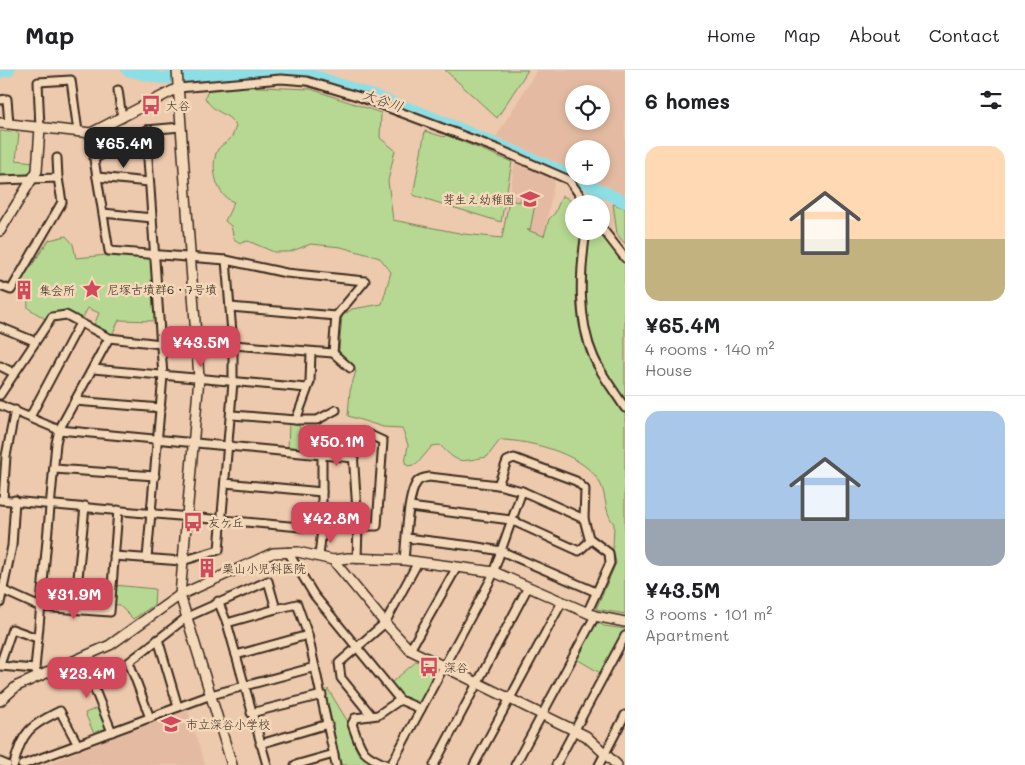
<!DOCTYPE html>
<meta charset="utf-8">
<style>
body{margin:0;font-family:Mali,"Klee One",sans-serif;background:#f2f2f2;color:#202124;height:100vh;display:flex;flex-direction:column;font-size:19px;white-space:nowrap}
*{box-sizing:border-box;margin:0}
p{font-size:16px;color:#757577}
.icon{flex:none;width:28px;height:28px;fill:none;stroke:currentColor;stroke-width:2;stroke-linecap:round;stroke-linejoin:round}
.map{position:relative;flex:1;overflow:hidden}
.sheet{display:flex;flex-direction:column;background:#fff;width:400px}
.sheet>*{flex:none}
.tools{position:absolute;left:565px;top:15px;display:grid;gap:10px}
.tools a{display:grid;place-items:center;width:45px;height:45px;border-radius:50%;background:#fff;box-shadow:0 2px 8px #0003;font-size:25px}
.price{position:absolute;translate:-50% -42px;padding:0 11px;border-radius:10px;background:#d1495b;color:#fff;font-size:16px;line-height:32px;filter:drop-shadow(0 1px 2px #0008)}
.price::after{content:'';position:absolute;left:50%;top:30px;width:15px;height:11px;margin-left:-8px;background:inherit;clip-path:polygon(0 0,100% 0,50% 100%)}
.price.active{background:#222;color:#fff}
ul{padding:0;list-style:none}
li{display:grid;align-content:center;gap:10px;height:265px;padding:0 20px}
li+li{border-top:1px solid #e0e0e0}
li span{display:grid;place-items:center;height:155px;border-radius:15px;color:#555}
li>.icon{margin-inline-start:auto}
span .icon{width:90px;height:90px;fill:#fffc;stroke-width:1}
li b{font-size:21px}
h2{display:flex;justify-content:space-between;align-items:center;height:60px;padding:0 20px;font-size:21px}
header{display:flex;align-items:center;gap:30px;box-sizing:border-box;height:70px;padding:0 25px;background:#fff;border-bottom:1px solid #e0e0e0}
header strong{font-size:24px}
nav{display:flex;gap:28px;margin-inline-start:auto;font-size:18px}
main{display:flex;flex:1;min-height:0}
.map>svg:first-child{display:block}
.built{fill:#e4bba2;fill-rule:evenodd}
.green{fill:#b6d892;stroke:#788158}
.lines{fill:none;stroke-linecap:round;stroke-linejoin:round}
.river{stroke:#8edfe5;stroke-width:12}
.minor-casing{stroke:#3b2a1e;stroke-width:11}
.tertiary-casing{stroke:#3b2a1e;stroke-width:12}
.minor{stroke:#f4d8ba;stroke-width:7}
.tertiary{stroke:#f4d8ba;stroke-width:9}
.labels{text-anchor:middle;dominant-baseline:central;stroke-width:5;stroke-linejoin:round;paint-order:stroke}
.poi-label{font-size:12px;fill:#3b2a1e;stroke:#f4d8ba;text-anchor:start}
.water-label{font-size:14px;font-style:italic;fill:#47453c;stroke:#f4d8ba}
</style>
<header>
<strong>Map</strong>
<nav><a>Home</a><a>Map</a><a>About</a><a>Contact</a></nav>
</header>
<main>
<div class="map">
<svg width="625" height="695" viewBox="0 0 625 695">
<rect width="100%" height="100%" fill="#edc9ae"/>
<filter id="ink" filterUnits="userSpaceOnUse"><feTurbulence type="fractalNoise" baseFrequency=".02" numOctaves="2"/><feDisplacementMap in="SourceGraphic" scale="10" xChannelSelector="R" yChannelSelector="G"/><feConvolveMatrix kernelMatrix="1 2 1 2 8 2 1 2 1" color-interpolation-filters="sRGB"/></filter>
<g filter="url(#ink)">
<g class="built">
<path d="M537,0H625V126L586,106H601V79H574V100L496,67ZM574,24H601V51H574Z"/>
<polygon points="515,91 555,109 544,165 521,160 505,150"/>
<polygon points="188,640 205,695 46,695 110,668"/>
</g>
<g class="green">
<polygon points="445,0 528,0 497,48"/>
<path d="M234,16L311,19L381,43L380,68L395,80L388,111L393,150L464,164L502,168L509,130L520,132L522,126L536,129L530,160H527L544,166L549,149L555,143L562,126C578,130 574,147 574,161H582L578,228L589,286L625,343V544L596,539L616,493L613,478L614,454C604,442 607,428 601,415C588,385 530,370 500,370L487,387C460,391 460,396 440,375L432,376L417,394L408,396L405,393L408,375L402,358L383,357L348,346L350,321L356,301L339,281L342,246L352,239L382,234L391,202L380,188L341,177L311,174L289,182H274L248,171L240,173L234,169L231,156L225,151L234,132C216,127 210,96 217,81C220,75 225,74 229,70C233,67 234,61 236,56C228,42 214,44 205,28L208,20Z"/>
<polygon points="0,61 19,63 16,90 34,92 30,103 26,105 0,107"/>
<polygon points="425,61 444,67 446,65 512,92 501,152 413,125"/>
<polygon points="613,134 625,138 625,174 617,164"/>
<path d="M589,161H600L625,191V332C614,314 602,295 594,275C582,240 582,197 589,161Z"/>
<polygon points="66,166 73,174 76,188 107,185 151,188 155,251 119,250 112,265 94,255 99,243 88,238 82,249 66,243 51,243 47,250 28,238 27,216 21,211 49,170"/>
<polygon points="289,352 297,352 304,367 336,369 336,384 288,379"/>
<polygon points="114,515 155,519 154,535 133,549 119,535 113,534"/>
<polygon points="599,553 604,556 625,559 602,604 575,588 593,555"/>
<polygon points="417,591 435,601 436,606 422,632 418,634 402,627 391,613"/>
<polygon points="328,619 348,652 361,685 379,695 341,695 326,624"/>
<polygon points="100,637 110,661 95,666 85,643"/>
</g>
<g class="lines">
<g class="river">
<polyline points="127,0 160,8 281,1 318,7 419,42 556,99 625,132"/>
<polyline points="0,2 9,0"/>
</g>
<defs>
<g id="minor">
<polyline points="178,18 281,9 307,11 360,27 498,79 569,110 586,134"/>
<polyline points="118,20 122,48"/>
<polyline points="0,30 7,29 9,54"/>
<polyline points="181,57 146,60 94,89 109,181 226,190 286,203 365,211 336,246 333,283 233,275"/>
<polyline points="40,58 38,12 71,10 78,62"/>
<polyline points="146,60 163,306 147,488"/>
<polyline points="57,88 58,108"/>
<polyline points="97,107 149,112"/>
<polyline points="0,110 58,108 62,132 11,220 0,216"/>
<polyline points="103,143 152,148"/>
<polyline points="601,157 625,188"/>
<path d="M586,161C580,202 577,249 594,288C602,306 615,322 625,338"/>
<polyline points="230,237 336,246"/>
<polyline points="0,257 34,271"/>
<polyline points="333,283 350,298"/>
<polyline points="0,296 14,303"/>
<polyline points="93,299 307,318"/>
<polyline points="0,325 52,247 66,245 109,268 161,274"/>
<polyline points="75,331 161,338"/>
<polyline points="0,335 59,360 322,385 322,459 319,486"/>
<polyline points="232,345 296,350 310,312 311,282"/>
<polyline points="30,347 80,253"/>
<polyline points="296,350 317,350 336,340"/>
<polyline points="322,385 354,388"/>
<polyline points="54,399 155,406"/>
<polyline points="225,413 322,422"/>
<polyline points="498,415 507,391 514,388 576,411 585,419 584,449 589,468 609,483 610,493 587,543"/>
<polyline points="0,430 322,459"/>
<polyline points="3,430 6,386 15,340"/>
<polyline points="410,437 511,450 579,481 591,470"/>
<polyline points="407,468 472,476 501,481 596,522"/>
<polyline points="288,482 314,525 400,630"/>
<polyline points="114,486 182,491 219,480 233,312 233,275 226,190"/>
<polyline points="357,489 358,456 352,367 370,365 383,371 377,456 358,456"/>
<path d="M404,490C406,474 407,422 418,411C421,408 426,408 429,407L498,415L522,421L584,449"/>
<polyline points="0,519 40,537 110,542 118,440"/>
<polyline points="218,531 227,553 267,695"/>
<polyline points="0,533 12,476 15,430"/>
<polyline points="75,539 85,436"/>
<polyline points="227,553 276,539"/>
<polyline points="158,569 178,637"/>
<polyline points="410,580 457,497"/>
<polyline points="236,585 308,565"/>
<polyline points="82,588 112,662"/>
<polyline points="0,595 12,559 37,568"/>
<polyline points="0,596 35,599"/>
<polyline points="38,606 35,599 56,373 59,360 109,268"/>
<polyline points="251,643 322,625"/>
<polyline points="371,645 341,608 339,593 385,553 418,492"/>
<polyline points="150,648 129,592 187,547 268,511 276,539 297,534 308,565 336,695"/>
<polyline points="260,674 328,654"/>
<polyline points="0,692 7,695"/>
<path d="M14,695C21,662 31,655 60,641L78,675"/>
<polyline points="22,695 211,625 315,597"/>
<polyline points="295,695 334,684"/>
<path d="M387,695C360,684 362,681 352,654L355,648L378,645L400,630L421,639L491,509L522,421"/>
<polyline points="391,695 421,639"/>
<polyline points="434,695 528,517"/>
<polyline points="474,695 562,532"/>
<polyline points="515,695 595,546"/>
<polyline points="556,695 625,566"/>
<polyline points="599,695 625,645"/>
</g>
<g id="tertiary">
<polyline points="177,0 199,308 180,525 232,695"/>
<polyline points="0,53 91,63 178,18"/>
<polyline points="0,161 37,101 40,58"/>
<polyline points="333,490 385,553 410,580 586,666 617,695"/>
<polyline points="0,631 17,616 110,575 180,525 273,483 298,482 333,490 348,488 404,490 494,502 595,546 625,552"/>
</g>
</defs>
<use href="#minor" class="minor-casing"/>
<use href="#tertiary" class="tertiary-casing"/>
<use href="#minor" class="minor"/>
<use href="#tertiary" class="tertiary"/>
</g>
</g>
<defs>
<symbol id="bus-bare" viewBox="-9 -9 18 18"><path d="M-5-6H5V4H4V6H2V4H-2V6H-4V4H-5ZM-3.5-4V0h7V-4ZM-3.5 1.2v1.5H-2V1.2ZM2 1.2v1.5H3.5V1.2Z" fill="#d1495b" stroke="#f4d8ba" stroke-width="2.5" paint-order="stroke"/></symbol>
<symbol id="school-bare" viewBox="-9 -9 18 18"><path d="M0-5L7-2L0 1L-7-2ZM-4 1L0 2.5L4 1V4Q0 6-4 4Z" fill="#d1495b" stroke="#f4d8ba" stroke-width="2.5" paint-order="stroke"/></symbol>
<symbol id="sight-bare" viewBox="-9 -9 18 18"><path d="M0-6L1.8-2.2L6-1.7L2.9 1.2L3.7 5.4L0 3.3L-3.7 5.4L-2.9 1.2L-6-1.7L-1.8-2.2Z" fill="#d1495b" stroke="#f4d8ba" stroke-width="2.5" paint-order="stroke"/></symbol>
<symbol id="building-bare" viewBox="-9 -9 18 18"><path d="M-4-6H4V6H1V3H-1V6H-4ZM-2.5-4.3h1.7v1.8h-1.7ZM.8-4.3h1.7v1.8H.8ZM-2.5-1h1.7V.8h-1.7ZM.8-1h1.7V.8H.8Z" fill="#d1495b" stroke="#f4d8ba" stroke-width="2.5" paint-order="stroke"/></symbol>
</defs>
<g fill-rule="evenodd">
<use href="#bus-bare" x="137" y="21" width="28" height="28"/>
<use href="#school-bare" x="516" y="115" width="28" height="28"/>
<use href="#sight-bare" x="78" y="205" width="28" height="28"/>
<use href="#building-bare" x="10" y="206" width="28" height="28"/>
<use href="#bus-bare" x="179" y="438" width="28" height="28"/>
<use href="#building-bare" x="193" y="484" width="28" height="28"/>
<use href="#bus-bare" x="415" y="583" width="28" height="28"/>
<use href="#school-bare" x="157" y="640" width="28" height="28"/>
</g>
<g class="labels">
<g class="poi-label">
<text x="166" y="35">大谷</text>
<text x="515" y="129" text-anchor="end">芽生え幼稚園</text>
<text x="107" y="219">尼塚古墳群6・7号墳</text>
<text x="39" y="220">集会所</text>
<text x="208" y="452">友ケ丘</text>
<text x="222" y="498">栗山小児科医院</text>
<text x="444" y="597">深谷</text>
<text x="186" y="654">市立深谷小学校</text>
</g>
<g class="water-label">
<text transform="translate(383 30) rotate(19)">大谷川</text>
</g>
</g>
</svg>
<div class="tools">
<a><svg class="icon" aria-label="locate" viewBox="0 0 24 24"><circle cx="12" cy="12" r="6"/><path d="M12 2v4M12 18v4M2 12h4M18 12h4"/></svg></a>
<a>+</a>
<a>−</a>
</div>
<b class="price active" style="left:124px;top:99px">¥65.4M</b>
<b class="price" style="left:201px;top:298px">¥43.5M</b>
<b class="price" style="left:337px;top:397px">¥50.1M</b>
<b class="price" style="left:331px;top:474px">¥42.8M</b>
<b class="price" style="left:74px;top:550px">¥31.9M</b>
<b class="price" style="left:87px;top:629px">¥23.4M</b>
</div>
<section class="sheet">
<h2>6 homes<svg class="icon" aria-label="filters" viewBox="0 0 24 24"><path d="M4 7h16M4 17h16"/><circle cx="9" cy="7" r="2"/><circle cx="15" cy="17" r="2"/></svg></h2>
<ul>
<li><span style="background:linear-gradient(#ffd9b3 60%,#c2b280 0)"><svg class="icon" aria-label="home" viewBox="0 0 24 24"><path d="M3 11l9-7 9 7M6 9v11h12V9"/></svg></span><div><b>¥65.4M</b><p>4 rooms · 140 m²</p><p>House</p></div></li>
<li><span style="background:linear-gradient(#a9c7e8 70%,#9aa5b1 0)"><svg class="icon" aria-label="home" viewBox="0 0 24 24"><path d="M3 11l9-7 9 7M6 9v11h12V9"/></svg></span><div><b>¥43.5M</b><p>3 rooms · 101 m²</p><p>Apartment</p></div></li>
</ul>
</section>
</main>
